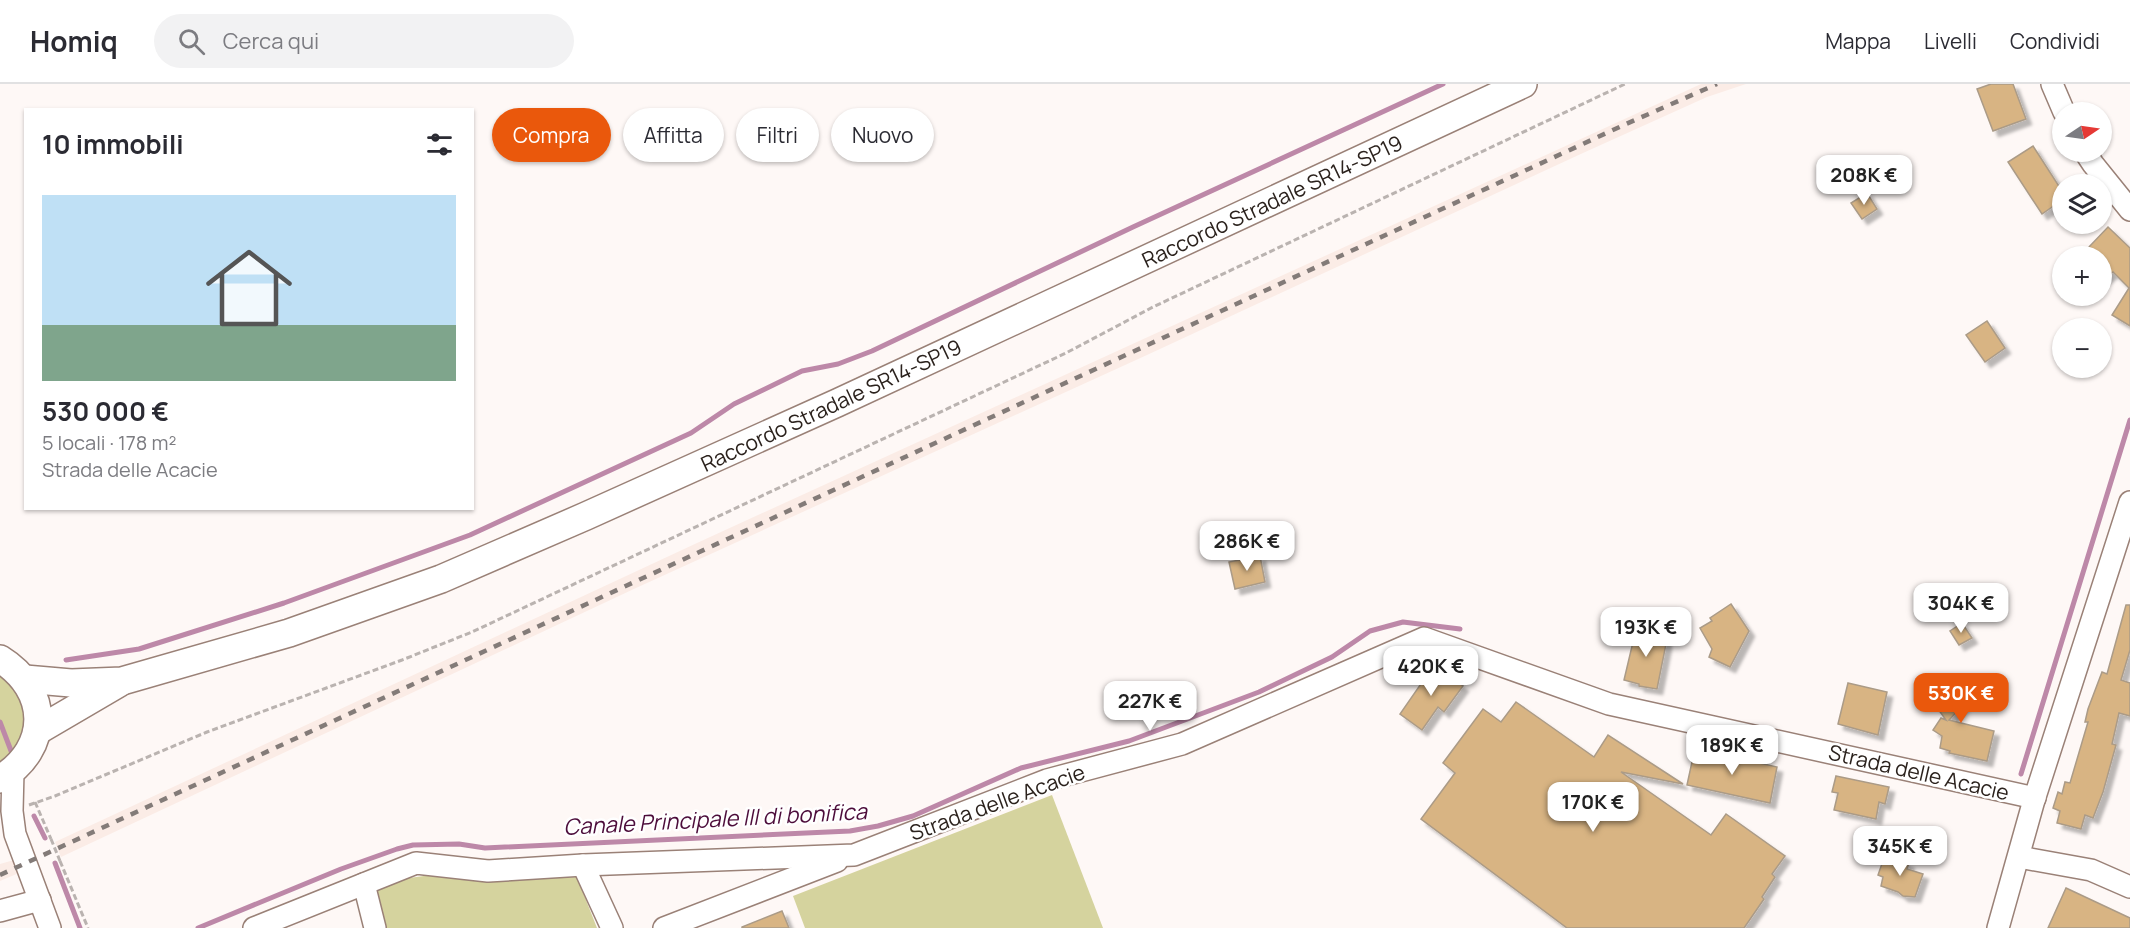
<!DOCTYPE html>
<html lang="it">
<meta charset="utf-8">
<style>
body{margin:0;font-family:Manrope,sans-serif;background:#f2f2f3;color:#2b2b33;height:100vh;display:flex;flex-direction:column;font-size:22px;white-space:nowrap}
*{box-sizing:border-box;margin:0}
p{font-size:20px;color:#7c7c81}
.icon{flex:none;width:33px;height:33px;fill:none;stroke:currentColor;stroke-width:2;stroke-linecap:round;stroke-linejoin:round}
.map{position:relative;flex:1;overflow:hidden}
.sheet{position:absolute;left:24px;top:24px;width:450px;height:402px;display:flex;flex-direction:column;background:#fff;border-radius:0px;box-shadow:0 2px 4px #0004}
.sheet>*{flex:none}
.top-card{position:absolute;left:492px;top:24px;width:570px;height:54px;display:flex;gap:12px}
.needle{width:39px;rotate:77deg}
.tools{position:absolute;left:2052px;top:18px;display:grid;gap:12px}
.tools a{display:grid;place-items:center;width:60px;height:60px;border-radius:50%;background:#fff;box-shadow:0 2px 4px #0004;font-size:30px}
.price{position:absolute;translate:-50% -51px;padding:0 14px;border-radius:12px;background:#fff;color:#222;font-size:20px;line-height:39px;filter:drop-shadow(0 2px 3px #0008)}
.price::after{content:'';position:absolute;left:50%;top:36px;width:18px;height:14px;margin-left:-9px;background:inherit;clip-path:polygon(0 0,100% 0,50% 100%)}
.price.current{background:#ea580c;color:#fff}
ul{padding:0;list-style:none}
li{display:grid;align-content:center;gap:12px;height:318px;padding:0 18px}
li+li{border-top:2px solid #e1e1e2}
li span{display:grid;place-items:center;height:186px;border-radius:0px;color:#555}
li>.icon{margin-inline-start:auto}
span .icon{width:108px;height:108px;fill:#fffc;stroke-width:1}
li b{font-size:26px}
h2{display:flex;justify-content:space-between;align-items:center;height:72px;padding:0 18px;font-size:26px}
.tag{padding:0 21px;border-radius:27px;background:#fff;box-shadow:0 2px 4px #0004;font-size:21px;line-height:54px}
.tag.current{background:#ea580c;color:#fff}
header{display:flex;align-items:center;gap:36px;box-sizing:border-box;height:84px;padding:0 30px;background:#fff;border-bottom:2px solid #e1e1e2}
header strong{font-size:28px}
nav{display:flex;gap:33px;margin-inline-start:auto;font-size:21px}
.search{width:420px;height:54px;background:#f2f2f3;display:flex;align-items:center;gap:15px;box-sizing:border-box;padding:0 21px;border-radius:33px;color:#7c7c81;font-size:22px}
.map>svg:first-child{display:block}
.built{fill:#fbece6}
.green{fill:#d5d39e}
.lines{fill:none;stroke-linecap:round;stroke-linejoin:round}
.stream{stroke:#bd88a8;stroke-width:5}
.building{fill:#d8b483;stroke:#ab9b87;stroke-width:1.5;filter:url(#shadow)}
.minor-casing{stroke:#9a8177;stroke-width:24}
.major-casing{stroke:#9a8177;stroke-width:30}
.path{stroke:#bab3b0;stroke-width:3;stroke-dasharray:6 3;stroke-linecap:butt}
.minor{stroke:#fff;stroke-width:21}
.major{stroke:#fff;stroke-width:27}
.rail{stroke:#837b78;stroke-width:4.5;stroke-dasharray:8 8;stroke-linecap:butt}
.path-bridge{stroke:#bab3b0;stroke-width:3;stroke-dasharray:6 3;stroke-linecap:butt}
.labels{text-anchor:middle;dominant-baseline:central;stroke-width:5;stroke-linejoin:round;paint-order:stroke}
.street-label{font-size:21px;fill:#2b221d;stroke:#fff}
.water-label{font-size:22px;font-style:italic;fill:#4c0c3a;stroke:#fff}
</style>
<header>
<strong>Homiq</strong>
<div class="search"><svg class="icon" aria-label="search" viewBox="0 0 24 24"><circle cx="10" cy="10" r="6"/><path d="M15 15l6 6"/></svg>Cerca qui</div>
<nav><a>Mappa</a><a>Livelli</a><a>Condividi</a></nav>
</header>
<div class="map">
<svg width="2130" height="844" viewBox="0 0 2130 844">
<defs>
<filter id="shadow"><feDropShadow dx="5.5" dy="5.5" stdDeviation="1.5" flood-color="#0004"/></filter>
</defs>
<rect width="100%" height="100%" fill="#fef8f6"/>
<g class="built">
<polygon points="1701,0 1746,0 1707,13 1583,69 1147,271 636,504 61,773 55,758 697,459"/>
<polygon points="14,776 19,789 0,797 0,780"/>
</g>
<g class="green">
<polygon points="0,588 20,609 26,637 20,658 0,681"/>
<polygon points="1052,711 1103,844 805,844 793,812"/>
<polygon points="431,791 503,796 577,793 597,844 386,844 375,805 409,794"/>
</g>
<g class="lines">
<g class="stream">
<polyline points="66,576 139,565 284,519 470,451 691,349 734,320 802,287 838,280 872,267 1133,143 1443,0"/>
<polyline points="0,638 13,672"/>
<polyline points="2021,690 2130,336"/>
<polyline points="34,732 45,754"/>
<polyline points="55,779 80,844"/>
<polyline points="198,844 341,785 397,765 413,761 459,760 485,764 850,747 878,742 913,732 1021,684 1129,657 1259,608 1332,573 1370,547 1403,538 1460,545"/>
</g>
</g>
<g class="building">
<polygon points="1991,0 2013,0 2026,35 1993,47 1977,5"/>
<polygon points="2033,62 2062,107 2062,116 2042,130 2008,78"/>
<polygon points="1867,109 1877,125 1862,135 1851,119"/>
<polygon points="2108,143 2130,164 2130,242 2112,231 2129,204 2113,188 2102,196 2102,172 2096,172 2088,164"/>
<polygon points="1987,237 2005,264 1985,278 1966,251"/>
<polygon points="1260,472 1265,498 1235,505 1229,478"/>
<polygon points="1731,520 1749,547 1730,583 1709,573 1712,565 1700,544 1712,537 1710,534"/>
<polygon points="2126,521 2130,521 2130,566 2121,596 2130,599 2130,632 2119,629 2112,660 2116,661 2103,708 2093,734 2085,731 2081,745 2057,739 2060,727 2053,724 2058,708 2062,710 2065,698 2070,699 2088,638 2085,638 2088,625 2102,588 2107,590"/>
<polygon points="1962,539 1972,554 1959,561 1950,547"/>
<polygon points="1631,543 1665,550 1666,560 1657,605 1639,602 1639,600 1624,596 1633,558 1629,557"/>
<polygon points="1434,581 1463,602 1444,628 1438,623 1422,646 1400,630"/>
<polygon points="1959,591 1976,607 1949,636 1994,647 1987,677 1949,669 1950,667 1940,664 1942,652 1933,646 1941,634 1946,636 1933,618"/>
<polygon points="1848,599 1887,608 1878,651 1838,640"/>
<polygon points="1516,618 1594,673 1608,651 1683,700 1621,688 1711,751 1726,730 1785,772 1772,790 1775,793 1762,813 1764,815 1744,844 1567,844 1421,735 1455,689 1443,679 1483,625 1501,638"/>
<polygon points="1695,664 1777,683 1770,719 1687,701"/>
<polygon points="1836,692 1889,703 1885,720 1879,718 1876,735 1834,726 1838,709 1832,708"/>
<polygon points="1885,771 1909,779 1907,785 1923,790 1915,813 1903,812 1898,808 1881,802 1883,793 1878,791"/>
<polygon points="2066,804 2130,834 2130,844 2048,844"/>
<polygon points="782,827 789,844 742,844 742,843"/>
</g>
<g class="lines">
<defs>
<g id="minor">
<polyline points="2052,0 2064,28"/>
<polyline points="2085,68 2093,80 2130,126"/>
<polyline points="13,687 12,727 15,750 50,844"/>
<polyline points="2019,773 2091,786 2130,803"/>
<polyline points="583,781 612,844"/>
<polyline points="364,800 375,844"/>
<polyline points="0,827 40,816"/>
<polyline points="254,844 416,779 488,787 583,781 854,771 1047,696 1182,660 1424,554 1609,620 2035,714"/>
<polyline points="664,844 837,777"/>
<polyline points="1998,844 2034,716 2130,418"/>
</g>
<g id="major">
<path d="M0,575C50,606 51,664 0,695"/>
<polyline points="25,595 71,599 122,597 289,549 441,495 586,432 837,319 1523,0"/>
<polyline points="37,647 119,599"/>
</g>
</defs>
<use href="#minor" class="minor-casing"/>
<use href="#major" class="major-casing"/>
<g class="path">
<polyline points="35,718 51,755"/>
<polyline points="29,721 55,712 207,648 402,576 472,548 1066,269 1153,223 1625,0"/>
<polyline points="60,777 88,844"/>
</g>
<use href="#minor" class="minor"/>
<use href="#major" class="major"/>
<polyline class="rail" points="0,791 1626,40 1717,0"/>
<polyline class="path-bridge" points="51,755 60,777"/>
</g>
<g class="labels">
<g class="street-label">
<text transform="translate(1272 117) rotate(-25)">Raccordo Stradale SR14-SP19</text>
<text transform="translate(831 321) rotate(-25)">Raccordo Stradale SR14-SP19</text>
<text transform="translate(1919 688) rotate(13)">Strada delle Acacie</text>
<text transform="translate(997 718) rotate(-20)">Strada delle Acacie</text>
</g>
<g class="water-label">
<text transform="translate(715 735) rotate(-3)">Canale Principale III di bonifica</text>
</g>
</g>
</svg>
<div class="tools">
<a><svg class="needle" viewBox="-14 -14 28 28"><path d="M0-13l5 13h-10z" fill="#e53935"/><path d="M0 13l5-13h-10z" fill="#7c7c81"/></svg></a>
<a><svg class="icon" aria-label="layers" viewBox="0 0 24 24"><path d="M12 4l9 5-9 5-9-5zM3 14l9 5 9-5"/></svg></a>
<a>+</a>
<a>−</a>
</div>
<b class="price" style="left:1864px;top:122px">208K €</b>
<b class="price" style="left:1247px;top:488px">286K €</b>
<b class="price" style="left:1961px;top:550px">304K €</b>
<b class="price" style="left:1646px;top:574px">193K €</b>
<b class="price" style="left:1431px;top:613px">420K €</b>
<b class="price current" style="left:1961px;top:640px">530K €</b>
<b class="price" style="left:1150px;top:648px">227K €</b>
<b class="price" style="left:1732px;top:692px">189K €</b>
<b class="price" style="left:1593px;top:749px">170K €</b>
<b class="price" style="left:1900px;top:793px">345K €</b>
<div class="top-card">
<a class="tag current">Compra</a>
<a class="tag">Affitta</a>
<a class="tag">Filtri</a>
<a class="tag">Nuovo</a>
</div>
<section class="sheet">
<h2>10 immobili<svg class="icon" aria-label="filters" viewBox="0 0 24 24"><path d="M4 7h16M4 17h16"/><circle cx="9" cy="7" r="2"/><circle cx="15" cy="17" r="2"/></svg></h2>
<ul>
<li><span style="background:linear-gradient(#bfe0f5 70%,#7fa58c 0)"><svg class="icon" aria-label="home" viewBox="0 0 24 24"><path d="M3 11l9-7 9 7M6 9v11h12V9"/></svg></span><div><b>530 000 €</b><p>5 locali · 178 m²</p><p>Strada delle Acacie</p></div></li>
</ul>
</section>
</div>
